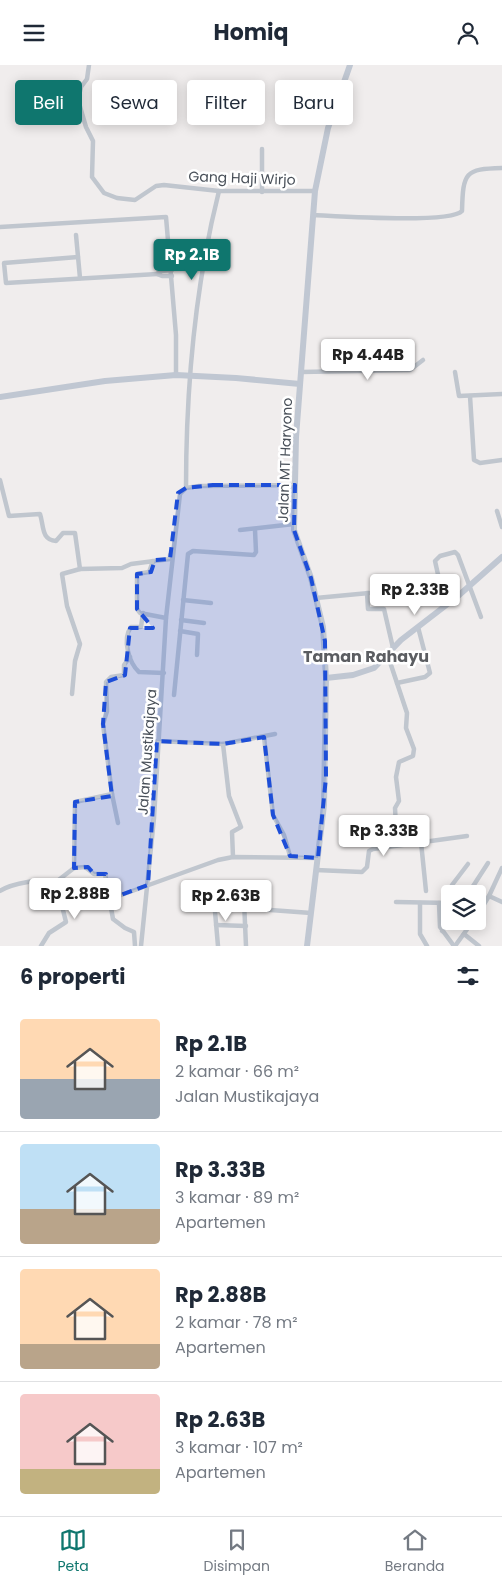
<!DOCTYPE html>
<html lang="id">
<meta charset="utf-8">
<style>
body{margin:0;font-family:Poppins,sans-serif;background:#f2f2f3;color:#1f2937;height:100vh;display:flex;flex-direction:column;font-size:19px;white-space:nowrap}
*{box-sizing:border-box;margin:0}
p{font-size:16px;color:#747a83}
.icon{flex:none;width:28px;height:28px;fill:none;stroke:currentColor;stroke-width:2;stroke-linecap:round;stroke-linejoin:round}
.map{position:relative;height:881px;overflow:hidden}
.details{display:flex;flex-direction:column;background:#fff;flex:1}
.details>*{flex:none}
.banner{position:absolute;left:15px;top:15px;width:472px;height:45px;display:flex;gap:10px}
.fabs{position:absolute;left:441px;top:820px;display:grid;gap:10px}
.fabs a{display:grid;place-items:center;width:45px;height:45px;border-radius:5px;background:#fff;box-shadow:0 2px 12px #0003;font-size:25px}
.price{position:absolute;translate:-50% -42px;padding:0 11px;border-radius:5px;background:#fff;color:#222;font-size:16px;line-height:32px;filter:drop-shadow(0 1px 2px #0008)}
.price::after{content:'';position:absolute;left:50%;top:30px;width:15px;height:11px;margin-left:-8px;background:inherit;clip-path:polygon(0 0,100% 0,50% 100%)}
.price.selected{background:#0f766e;color:#fff}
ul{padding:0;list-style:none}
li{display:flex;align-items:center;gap:15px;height:125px;padding:0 20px}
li+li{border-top:1px solid #e0e1e3}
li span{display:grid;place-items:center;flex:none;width:140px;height:100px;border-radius:5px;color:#555}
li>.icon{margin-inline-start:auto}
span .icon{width:60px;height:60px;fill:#fffc;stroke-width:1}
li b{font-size:21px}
h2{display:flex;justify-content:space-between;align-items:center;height:60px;padding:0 20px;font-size:21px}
.chip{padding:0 18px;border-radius:5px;background:#fff;box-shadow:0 2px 12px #0003;font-size:18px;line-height:45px}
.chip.selected{background:#0f766e;color:#fff}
header{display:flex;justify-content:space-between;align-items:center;height:65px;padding:0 20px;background:#fff;font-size:22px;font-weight:700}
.tabs{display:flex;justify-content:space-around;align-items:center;height:70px;border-top:1px solid #e0e1e3;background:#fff;font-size:14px;color:#747a83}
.tabs a{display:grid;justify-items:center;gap:2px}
.tabs .selected{color:#0f766e}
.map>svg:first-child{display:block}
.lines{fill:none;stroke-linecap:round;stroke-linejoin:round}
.street{stroke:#c0c6ce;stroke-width:4.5}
.secondary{stroke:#c0c7d2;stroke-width:6}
.marked{fill:#1d4ed8;fill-opacity:0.2;stroke:#1d4ed8;stroke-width:4;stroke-dasharray:10 6;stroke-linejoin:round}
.labels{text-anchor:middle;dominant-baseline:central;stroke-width:5;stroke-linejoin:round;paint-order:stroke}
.street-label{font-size:14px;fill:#484f58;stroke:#fff}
.quarter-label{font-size:16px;font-weight:bold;fill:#5b5d61;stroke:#fff}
</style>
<header><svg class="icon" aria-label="menu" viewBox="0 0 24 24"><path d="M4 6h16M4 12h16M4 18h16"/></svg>Homiq<svg class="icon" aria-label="person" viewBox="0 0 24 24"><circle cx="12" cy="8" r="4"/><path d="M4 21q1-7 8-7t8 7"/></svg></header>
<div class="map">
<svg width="502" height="881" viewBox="0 0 502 881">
<rect width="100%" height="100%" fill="#f0eded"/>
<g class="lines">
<g class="street">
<polyline points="89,0 87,14 81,22 78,35 86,62 93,76 92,112 104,128 117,133 135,135 156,121 164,120 219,126 315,126"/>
<polyline points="262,84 262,127"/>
<path d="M313,150C335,151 450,159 462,146C463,107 465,104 502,103"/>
<polyline points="0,162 166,152 176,270 176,310"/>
<polyline points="76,170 80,213"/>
<polyline points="78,192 4,198 6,218 157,209 162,206 172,205"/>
<polyline points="157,209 162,211 172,211"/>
<polyline points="301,307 410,305 423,295"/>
<polyline points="455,307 459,331 502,329"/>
<polyline points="470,331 474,395 480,398 502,395"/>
<path d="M0,415L9,451L40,449C44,461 41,475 56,476L63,468H75L80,504"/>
<path d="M186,423C186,325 195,221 219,126"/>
<polyline points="497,446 502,462"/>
<polyline points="240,465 294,459"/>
<polyline points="153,496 149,507 137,509 137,544 140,548 166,553"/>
<polyline points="367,528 368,544 384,544 393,583"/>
<polyline points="316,533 369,528"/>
<polyline points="183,535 211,538"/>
<polyline points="445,541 435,496 440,491 455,487 458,490 481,552"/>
<path d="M143,548L141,562H131C122,574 129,598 139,607L164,608"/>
<polyline points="181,555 204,558"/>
<polyline points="180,566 198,569 197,590"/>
<polyline points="388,591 407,648 406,663 414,684 413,691 399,697 396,712 399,736 395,743 397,780"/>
<polyline points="397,618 425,612 430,608 418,562"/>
<polyline points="72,629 75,596 80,579 67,541 62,509 80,504 122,503 131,499 170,494 170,490"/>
<polyline points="174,630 188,489 193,486 254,490 256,487 255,465"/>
<polyline points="264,672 273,750 284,770 290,791"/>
<polyline points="157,676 223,679 275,669"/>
<polyline points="223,679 229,731 241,762 232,767 233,792"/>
<polyline points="112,729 118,758"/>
<polyline points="421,777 426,826"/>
<polyline points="74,803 75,737 112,729 103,659 107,646 106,617 111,612 124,610 124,600 130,592"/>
<polyline points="316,805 362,807 367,802 369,786 373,784 467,771"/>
<polyline points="56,817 74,803 85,802 94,809 105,809 113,854 125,863 134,867 135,881"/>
<polyline points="256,820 257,844 311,848"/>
<path d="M0,826C10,819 45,812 56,817"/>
<polyline points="451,829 452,820 468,799"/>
<polyline points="468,829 488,798"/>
<polyline points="489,831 502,803"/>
<polyline points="110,834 218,795 233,792 318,793"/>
<polyline points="214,835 218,881"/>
<polyline points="396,837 450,838"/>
<polyline points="420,838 420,869 427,881"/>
<polyline points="439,838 440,862 454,881"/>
<polyline points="215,842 244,836 246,881"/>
<polyline points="478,849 489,831 502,837"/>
<polyline points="216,860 246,861"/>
<polyline points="442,866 450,855"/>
<polyline points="464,869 479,881"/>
<polyline points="41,881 49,868 66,857 56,817"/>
<polyline points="141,881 154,753 166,553 180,429 186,423 199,421 295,420"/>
<polyline points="455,881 473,856"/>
</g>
<g class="secondary">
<polyline points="0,332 105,316 176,310 236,313 300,319"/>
<polyline points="326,613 353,610 374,603 401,575 458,531 502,492"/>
<polyline points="307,881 324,740 326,613 323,562 311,513 294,465 296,372 315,126 328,63 350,0"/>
</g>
</g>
<path class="marked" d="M213,420H295L294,465L311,513L325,576L326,712L318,793L290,791L273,750L264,672L223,679L157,676L148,820L110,834L106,809H94L88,802L74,803L75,737L112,731L103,659L106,617L125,610L130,563H153L137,544V509L151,507L155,495L170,494L178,428L186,423Z"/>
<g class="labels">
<g class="street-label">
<text transform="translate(242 113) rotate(2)">Gang Haji Wirjo</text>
<text transform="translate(285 395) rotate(-88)">Jalan MT Haryono</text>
<text transform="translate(147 687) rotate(-86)">Jalan Mustikajaya</text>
</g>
<g class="quarter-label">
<text x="366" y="591">Taman Rahayu</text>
</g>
</g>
</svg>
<div class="fabs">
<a><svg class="icon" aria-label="layers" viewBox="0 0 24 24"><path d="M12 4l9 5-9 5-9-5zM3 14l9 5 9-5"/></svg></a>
</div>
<b class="price selected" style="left:192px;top:216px">Rp 2.1B</b>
<b class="price" style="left:368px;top:316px">Rp 4.44B</b>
<b class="price" style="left:415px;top:551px">Rp 2.33B</b>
<b class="price" style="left:384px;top:792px">Rp 3.33B</b>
<b class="price" style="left:75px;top:855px">Rp 2.88B</b>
<b class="price" style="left:226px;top:857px">Rp 2.63B</b>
<div class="banner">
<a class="chip selected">Beli</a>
<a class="chip">Sewa</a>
<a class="chip">Filter</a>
<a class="chip">Baru</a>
</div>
</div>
<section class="details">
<h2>6 properti<svg class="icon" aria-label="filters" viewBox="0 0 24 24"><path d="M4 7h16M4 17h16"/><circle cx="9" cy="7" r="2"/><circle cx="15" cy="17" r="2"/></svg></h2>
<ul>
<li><span style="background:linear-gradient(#ffd9b3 60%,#9aa5b1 0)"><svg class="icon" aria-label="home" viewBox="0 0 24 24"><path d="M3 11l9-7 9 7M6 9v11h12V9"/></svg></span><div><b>Rp 2.1B</b><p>2 kamar · 66 m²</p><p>Jalan Mustikajaya</p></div></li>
<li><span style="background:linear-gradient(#bfe0f5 65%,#b9a48a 0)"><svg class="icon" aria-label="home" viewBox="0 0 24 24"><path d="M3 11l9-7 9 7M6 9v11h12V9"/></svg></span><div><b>Rp 3.33B</b><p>3 kamar · 89 m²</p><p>Apartemen</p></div></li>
<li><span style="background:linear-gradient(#ffd9b3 75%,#b9a48a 0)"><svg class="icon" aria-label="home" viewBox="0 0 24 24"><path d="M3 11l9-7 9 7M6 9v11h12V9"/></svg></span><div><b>Rp 2.88B</b><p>2 kamar · 78 m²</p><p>Apartemen</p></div></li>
<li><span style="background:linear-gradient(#f6c9c9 75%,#c2b280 0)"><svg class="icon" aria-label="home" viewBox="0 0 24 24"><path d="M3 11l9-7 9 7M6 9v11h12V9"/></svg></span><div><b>Rp 2.63B</b><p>3 kamar · 107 m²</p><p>Apartemen</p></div></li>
</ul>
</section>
<nav class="tabs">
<a class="selected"><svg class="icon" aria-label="map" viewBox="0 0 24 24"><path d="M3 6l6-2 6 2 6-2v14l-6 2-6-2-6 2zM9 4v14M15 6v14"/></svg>Peta</a>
<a><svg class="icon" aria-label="saved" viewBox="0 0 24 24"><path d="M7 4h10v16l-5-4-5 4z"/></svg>Disimpan</a>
<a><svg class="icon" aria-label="home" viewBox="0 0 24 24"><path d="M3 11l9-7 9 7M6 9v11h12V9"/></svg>Beranda</a>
</nav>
